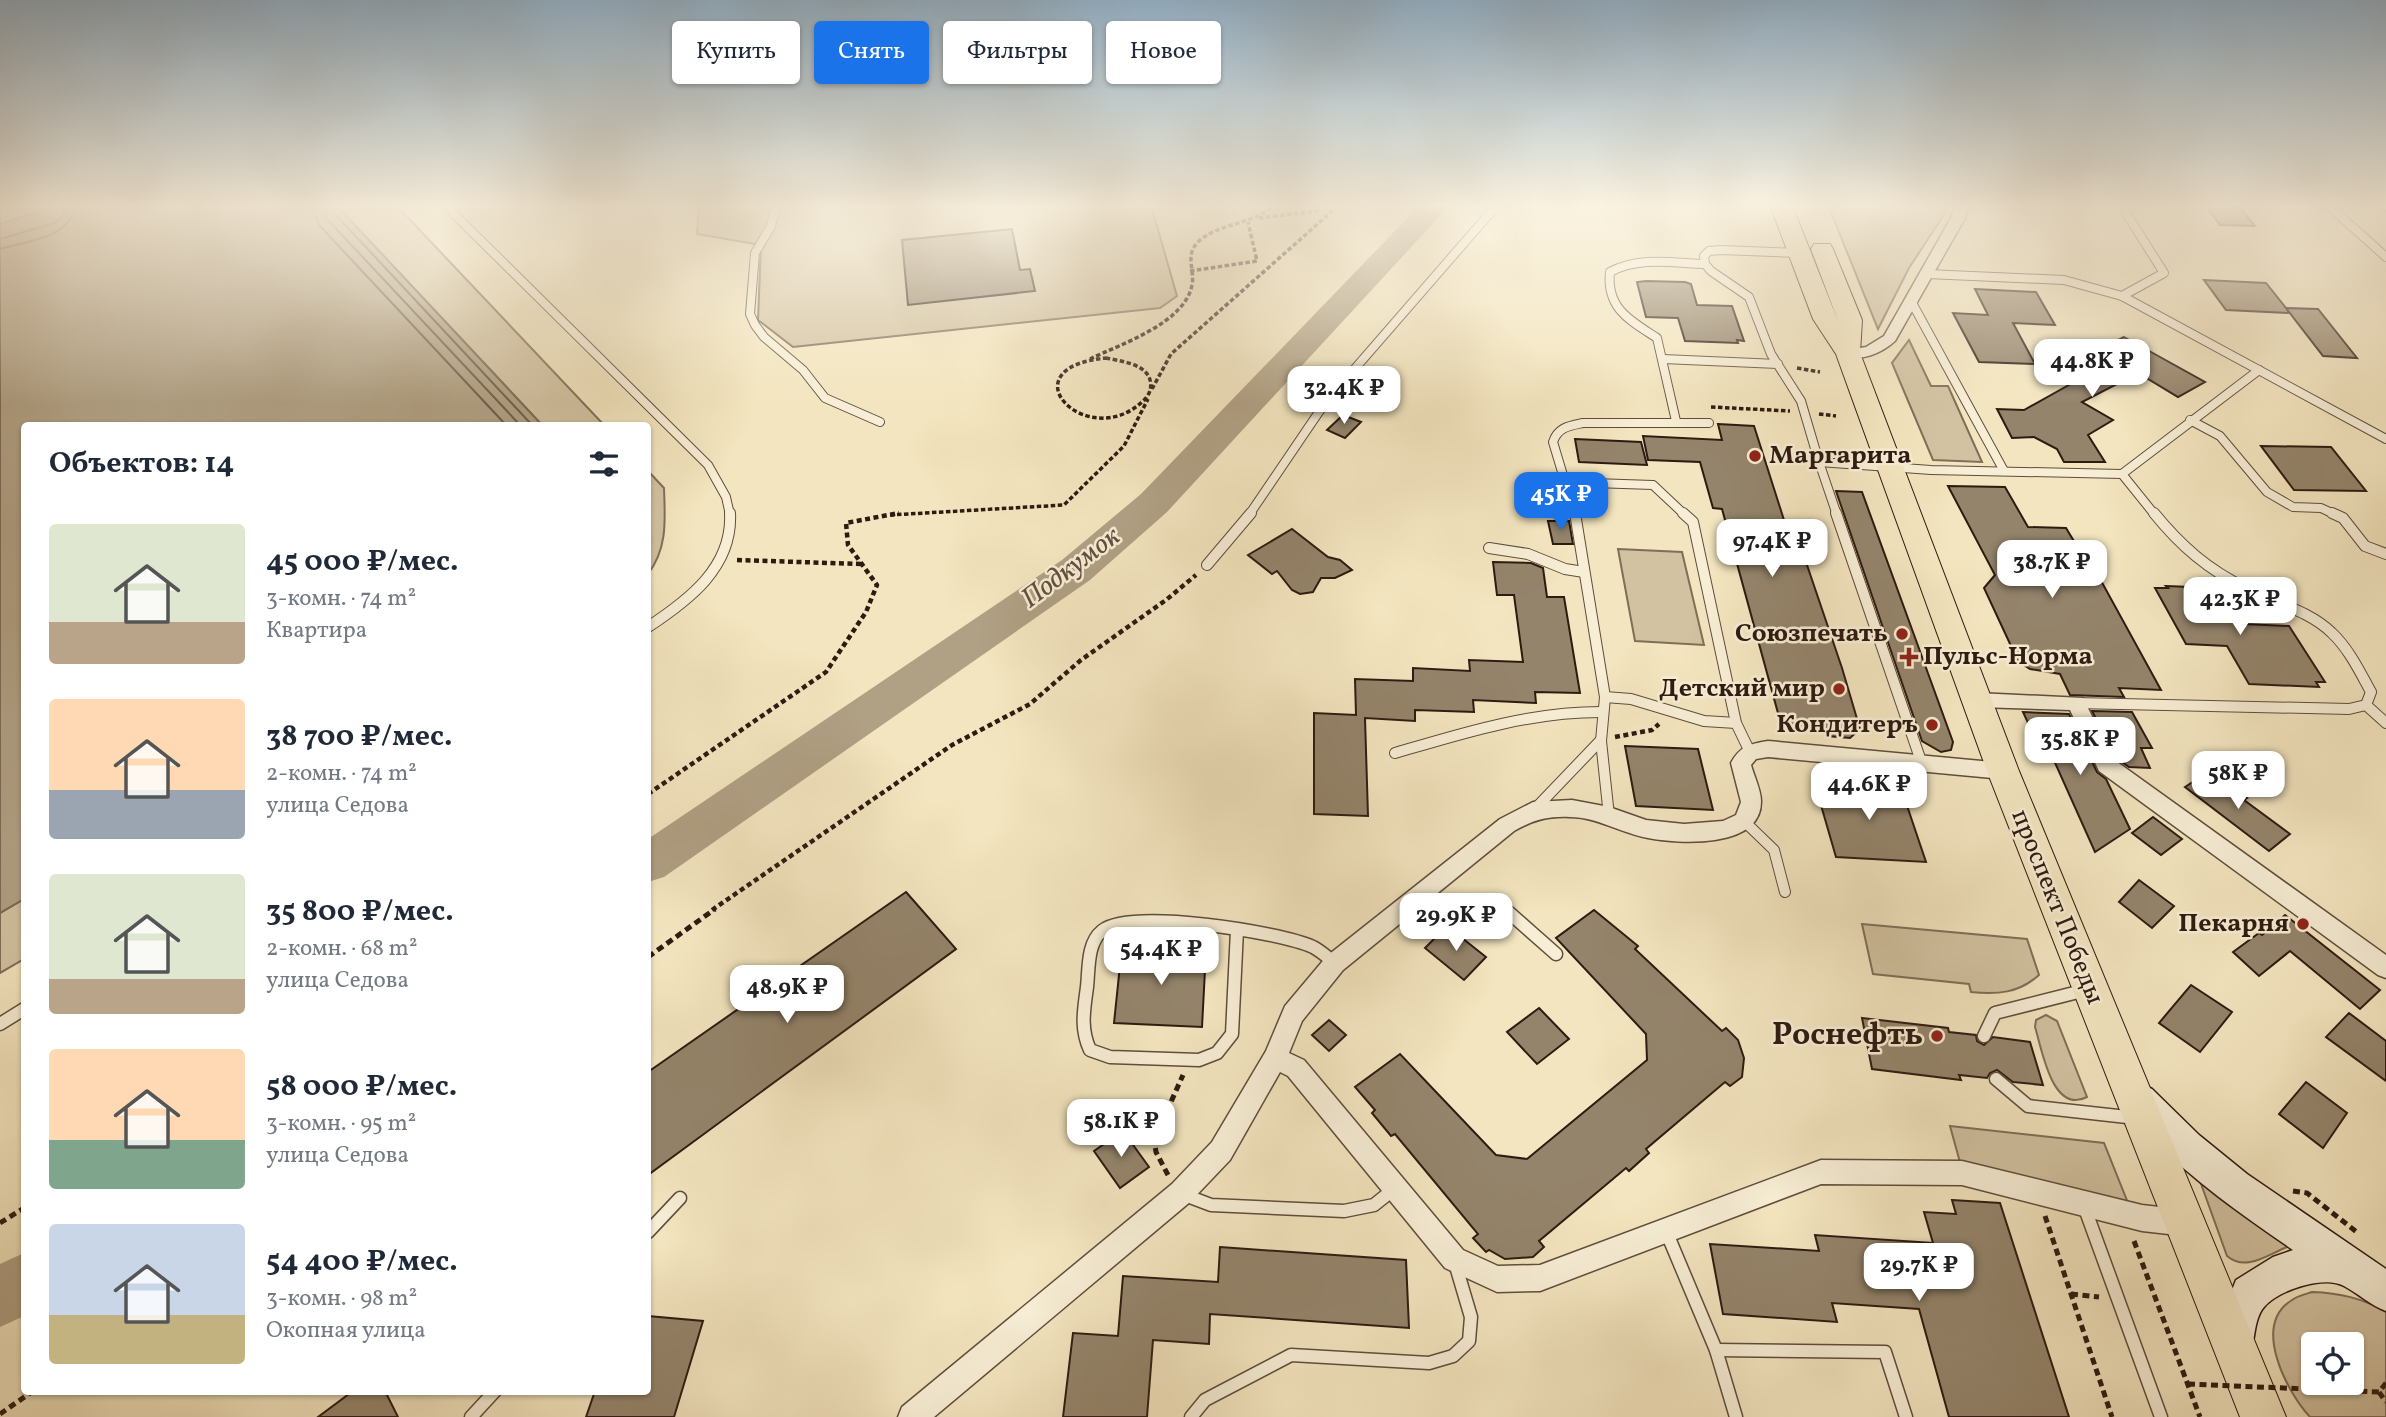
<!DOCTYPE html>
<html lang="ru">
<meta charset="utf-8">
<style>
body{margin:0;font-family:Vollkorn,serif;background:#f6f6f7;color:#1f2937;height:100vh;display:flex;flex-direction:column;font-size:26px;white-space:nowrap}
*{box-sizing:border-box;margin:0}
p{font-size:23px;color:#747a83}
.icon{flex:none;width:38px;height:38px;fill:none;stroke:currentColor;stroke-width:2;stroke-linecap:round;stroke-linejoin:round}
.map{position:relative;flex:1;overflow:hidden}
.side{position:absolute;left:21px;top:422px;width:630px;height:973px;display:flex;flex-direction:column;background:#fff;border-radius:7px;box-shadow:0 2px 5px #0004}
.side>*{flex:none}
.top-card{position:absolute;left:672px;top:21px;width:665px;height:63px;display:flex;gap:14px}
.buttons{position:absolute;left:2301px;top:1332px;display:grid;gap:14px}
.buttons a{display:grid;place-items:center;width:63px;height:63px;border-radius:7px;background:#fff;box-shadow:0 2px 5px #0004;font-size:35px}
.price{position:absolute;translate:-50% -60px;padding:0 16px;border-radius:14px;background:#fff;color:#222;font-size:23px;line-height:46px;filter:drop-shadow(0 2px 4px #0008)}
.price::after{content:'';position:absolute;left:50%;top:42px;width:21px;height:16px;margin-left:-10px;background:inherit;clip-path:polygon(0 0,100% 0,50% 100%)}
.price.current{background:#1a73e8;color:#fff}
ul{padding:0;list-style:none}
li{display:flex;align-items:center;gap:21px;height:175px;padding:0 28px}
li span{display:grid;place-items:center;flex:none;width:196px;height:140px;border-radius:7px;color:#555}
li>.icon{margin-inline-start:auto}
span .icon{width:84px;height:84px;fill:#fffc;stroke-width:1}
li b{font-size:30px}
h2{display:flex;justify-content:space-between;align-items:center;height:84px;padding:0 28px;font-size:30px}
.chip{padding:0 24px;border-radius:7px;background:#fff;box-shadow:0 2px 5px #0004;font-size:24px;line-height:63px}
.chip.current{background:#1a73e8;color:#fff}
.map>svg:first-child{display:block}
.green{fill:#d2c2a1;stroke:#806e59;stroke-width:2;fill-rule:evenodd}
.water{fill:#b0a084;stroke:#7c6a56;stroke-width:2}
.lines{fill:none;stroke-linecap:round;stroke-linejoin:round}
.shore{stroke:#6f5d4a;stroke-width:2}
.river{fill:#b0a084;fill-rule:evenodd}
.building{fill:#94846b;stroke:#2e1a11;stroke-width:2}
.lane-far2-casing{stroke:#5f4d3c;stroke-width:10}
.lane-far1-casing{stroke:#5f4d3c;stroke-width:12}
.lane-casing{stroke:#5f4d3c;stroke-width:15}
.street-casing{stroke:#5f4d3c;stroke-width:3}
.secondary-casing{stroke:#2e1a11;stroke-width:3}
.primary-casing{stroke:#2e1a11;stroke-width:2}
.path-far2{stroke:#2e1a11;stroke-width:3.5;stroke-dasharray:4.5 2.5;stroke-linecap:butt}
.path-far1{stroke:#2e1a11;stroke-width:4.5;stroke-dasharray:5 3.5;stroke-linecap:butt}
.path{stroke:#2e1a11;stroke-width:5;stroke-dasharray:7 4.5;stroke-linecap:butt}
.lane-far2{stroke:#f7eed5;stroke-width:8}
.lane-far1{stroke:#f7eed5;stroke-width:10}
.lane{stroke:#f7eed5;stroke-width:12}
.street{fill:#f7eed5;fill-rule:evenodd}
.secondary{fill:#f7eed5;fill-rule:evenodd}
.primary{fill:#f3e5bf;fill-rule:evenodd}
.path-bridge{stroke:#2e1a11;stroke-width:5;stroke-dasharray:7 4.5;stroke-linecap:butt}
.poi-dot{fill:#8f2418;stroke:#f7eed5;stroke-width:2.5}
.labels{text-anchor:middle;dominant-baseline:central;stroke-width:5;stroke-linejoin:round;paint-order:stroke}
.poi-label{font-size:26px;font-weight:bold;fill:#2e1a11;stroke:#f7eed5;text-anchor:end}
.street-label{font-size:26px;fill:#2e1a11;stroke:#f7eed5}
.water-label{font-size:28px;font-style:italic;fill:#62503f;stroke:#f7eed5}
.near-poi-label{font-size:32px;font-weight:bold;fill:#2e1a11;stroke:#f7eed5;text-anchor:end}
</style>
<div class="map">
<svg width="2386" height="1417" viewBox="0 0 2386 1417">
<rect width="100%" height="100%" fill="#f3e5bf"/>
<filter id="stains"><feTurbulence type="fractalNoise" baseFrequency=".00286" numOctaves="4"/><feColorMatrix values="0 0 0 0 .2 0 0 0 0 .09 0 0 0 0 .02 0 0 0 .5 -.17"/></filter>
<radialGradient id="worn" r=".72"><stop offset=".6" stop-color="#630" stop-opacity="0"/><stop offset="1" stop-color="#630" stop-opacity=".3"/></radialGradient>
<g class="green">
<polygon points="0,205 59,205 0,224"/>
<polygon points="336,205 396,205 604,425 542,425"/>
<polygon points="699,205 1151,205 1177,296 1160,308 793,347 758,320 761,245 697,234"/>
<polygon points="1828,205 1947,205 1945,213 1909,268 1878,329"/>
<polygon points="1909,340 1931,386 1948,386 1982,462 1933,460 1892,363"/>
<path d="M648,471L664,488C665,519 668,548 648,574Z"/>
<polygon points="1618,549 1682,552 1704,645 1635,641"/>
<polygon points="24,899 24,959 0,973 0,913"/>
<path d="M1862,924L2027,939L2039,975C2019,993 1997,995 1971,992L1969,984L1873,974Z"/>
<path d="M2046,1015L2057,1021L2087,1097C2052,1115 2042,1049 2035,1027L2036,1020Z"/>
<polygon points="1950,1126 2104,1143 2130,1208 1961,1166"/>
<path d="M2200,1181L2288,1237L2287,1247C2267,1255 2246,1272 2227,1256Z"/>
<path d="M2312,1292C2340,1293 2362,1298 2386,1312V1417H2310C2287,1392 2251,1325 2292,1300C2297,1296 2306,1294 2312,1292ZM2314,1344H2352V1382H2314Z"/>
</g>
<polygon class="water" points="59,205 336,205 542,425 24,425 24,899 0,913 0,224"/>
<g class="lines">
<g class="shore">
<polyline points="312,205 319,225 506,425"/>
<polyline points="323,205 327,219 520,425"/>
<polyline points="332,205 334,213 532,425"/>
<polyline points="0,239 55,223 63,216 65,205"/>
<path d="M0,249C30,240 69,239 76,205"/>
</g>
<g class="river">
<polygon points="1420,205 1450,205 1167,512 1090,580 664,877 648,882 648,839 1062,560 1141,494"/>
<polygon points="24,1253 24,1316 0,1327 0,1264"/>
</g>
</g>
<g class="building">
<polygon points="2205,205 2238,205 2255,226 2220,225"/>
<polygon points="1012,229 1020,270 1030,269 1035,291 908,305 902,240"/>
<polygon points="2204,280 2266,283 2290,313 2226,310"/>
<polygon points="1646,281 1685,282 1691,284 1697,305 1732,306 1744,341 1737,340 1738,343 1685,341 1678,318 1646,317 1637,282"/>
<polygon points="1975,289 2036,292 2055,325 2013,323 2035,364 1979,362 1953,313 1988,315"/>
<polygon points="2286,308 2318,309 2357,358 2323,356"/>
<polygon points="2124,337 2205,382 2178,397 2138,373 2082,402 2113,420 2088,435 2105,462 2064,462 2057,449 2034,437 2012,438 1997,409 2024,410 2092,372 2058,371"/>
<polygon points="1343,415 1361,422 1345,438 1327,430"/>
<polygon points="1718,424 1754,426 1784,520 1792,521 1842,668 1860,729 1850,738 1827,736 1824,727 1781,724 1722,509 1713,508 1700,462 1648,460 1643,436 1722,440"/>
<polygon points="1575,439 1641,442 1647,465 1579,462"/>
<polygon points="2261,446 2331,447 2366,491 2294,490"/>
<polygon points="1948,486 2005,487 2028,527 2066,528 2095,576 2099,577 2161,690 2119,688 2124,697 2070,695 2060,674 2030,669 2018,661 1984,588 1995,575"/>
<polygon points="1836,491 1862,492 1953,742 1951,750 1941,752 1922,741"/>
<polygon points="1548,521 1569,521 1573,544 1553,544"/>
<polygon points="1292,529 1328,557 1340,560 1352,570 1335,578 1321,578 1313,592 1300,594 1292,590 1277,571 1272,574 1248,555"/>
<polygon points="1493,562 1531,563 1543,568 1547,597 1564,597 1580,693 1535,692 1536,703 1473,700 1474,712 1415,710 1415,721 1365,718 1368,816 1314,814 1314,713 1356,715 1355,679 1413,681 1413,668 1470,671 1469,660 1523,662 1514,595 1497,595"/>
<polygon points="2166,586 2216,588 2218,591 2225,591 2244,624 2289,626 2325,682 2316,682 2319,687 2249,684 2227,646 2186,644 2155,588 2168,588"/>
<polygon points="2092,711 2132,712 2152,748 2141,748 2150,768 2129,767 2115,757"/>
<polygon points="2023,712 2069,714 2097,772 2106,779 2130,829 2095,852 2052,756 2043,755"/>
<polygon points="1625,746 1698,749 1713,810 1636,806"/>
<polygon points="2208,772 2247,798 2244,800 2290,834 2269,851 2185,787"/>
<polygon points="1814,781 1900,785 1926,862 1836,857"/>
<polygon points="2153,817 2182,839 2161,855 2132,833"/>
<polygon points="2139,880 2174,906 2152,928 2119,902"/>
<polygon points="906,892 956,949 648,1175 648,1072"/>
<polygon points="1594,910 1638,946 1635,949 1722,1031 1726,1028 1738,1040 1744,1058 1742,1077 1730,1086 1725,1082 1646,1149 1649,1153 1629,1171 1626,1168 1539,1241 1544,1247 1533,1257 1505,1259 1489,1250 1486,1252 1473,1238 1478,1234 1395,1134 1391,1136 1372,1113 1375,1110 1355,1087 1400,1054 1496,1155 1527,1159 1647,1060 1646,1034 1556,938"/>
<polygon points="2285,915 2380,990 2360,1009 2290,951 2259,976 2233,952 2259,933 2262,935"/>
<polygon points="1447,926 1486,957 1464,980 1425,948"/>
<polygon points="1122,946 1206,951 1202,1027 1114,1023"/>
<polygon points="2191,985 2232,1012 2200,1052 2159,1023"/>
<polygon points="1539,1008 1569,1039 1537,1064 1507,1032"/>
<polygon points="2349,1013 2386,1041 2386,1081 2326,1037"/>
<polygon points="1862,1018 1948,1028 1949,1032 1976,1035 1977,1041 1984,1045 1993,1037 2030,1042 2043,1085 2013,1082 1997,1070 1990,1073 1987,1078 1959,1075 1961,1080 1872,1069"/>
<polygon points="1329,1020 1346,1035 1329,1051 1312,1035"/>
<polygon points="2306,1082 2347,1113 2323,1148 2279,1114"/>
<polygon points="1123,1131 1149,1167 1120,1188 1094,1151"/>
<polygon points="1952,1200 2000,1203 2069,1417 1949,1417 1919,1309 1832,1303 1837,1322 1723,1314 1710,1244 1819,1251 1815,1235 1933,1243 1924,1212 1956,1214"/>
<polygon points="1220,1247 1406,1260 1409,1328 1210,1314 1209,1344 1153,1340 1147,1417 1063,1417 1073,1333 1118,1336 1123,1276 1218,1282"/>
<polygon points="648,1316 703,1321 674,1417 586,1417 595,1391 648,1391"/>
<polygon points="353,1391 385,1391 398,1417 318,1417"/>
</g>
<g class="lines">
<defs>
<g id="lane-far2">
<polyline points="445,205 708,465 726,497 730,515"/>
<polyline points="776,205 771,226 755,253 750,314 755,325 764,337 803,370 825,398 880,422"/>
<polyline points="2121,205 2164,273 2122,296"/>
<polyline points="2328,205 2386,257"/>
<polyline points="2383,205 2386,207"/>
<polyline points="1800,253 1721,250 1709,251 1704,256 1705,264 1711,271 1749,297 1771,354 1801,401 1819,462 1931,470 2122,474 2259,370"/>
<polyline points="1927,274 2064,280 2122,296 2386,439"/>
<polyline points="1911,301 2004,471"/>
<polyline points="1663,359 1778,364"/>
<polyline points="2190,420 2220,436 2267,492 2293,507 2321,508 2336,515"/>
<path d="M1676,421L1657,338C1631,321 1606,309 1610,272C1639,256 1674,263 1705,264"/>
<polyline points="1819,462 1837,515"/>
<polyline points="2122,474 2155,515"/>
<polyline points="1563,482 1653,485 1685,515"/>
<polyline points="1249,515 1325,403 1497,205"/>
<path d="M1575,515L1553,442C1558,427 1569,426 1583,423H1709"/>
</g>
<g id="lane-far1">
<polyline points="1575,513 1605,697 1601,741 1609,816"/>
<polyline points="1683,513 1693,522 1736,723 1750,752"/>
<polyline points="1836,513 1922,764"/>
<polyline points="2332,513 2343,518 2365,546 2386,554"/>
<polyline points="1489,548 1528,554 1565,569 1584,572"/>
<polyline points="1207,565 1251,513"/>
<path d="M648,627C689,600 733,567 730,513"/>
<polyline points="1605,697 1631,699 1704,721 1736,723"/>
<path d="M2076,703L2349,709L2366,705L2371,692C2360,672 2349,649 2332,633C2310,611 2273,602 2246,588C2208,570 2180,545 2154,513"/>
<polyline points="2366,705 2386,723"/>
<path d="M1395,753C1463,733 1529,712 1601,712"/>
<polyline points="1534,810 1601,740"/>
<polyline points="1744,821 1774,850 1785,892"/>
<polyline points="1427,889 1450,910"/>
<polyline points="1475,910 1482,905 1503,907 1507,910"/>
</g>
<g id="lane">
<polyline points="1448,909 1462,921 1478,909"/>
<polyline points="1505,909 1556,954"/>
<path d="M1237,930L1232,1034L1217,1053L1199,1060L1110,1057L1090,1050C1080,1028 1084,1010 1087,987C1089,969 1087,943 1102,931C1130,908 1280,932 1313,947C1321,951 1328,958 1335,963"/>
<polyline points="0,1024 24,1009"/>
<polyline points="1984,1036 1995,1013 2086,990"/>
<polyline points="1996,1079 2028,1106 2136,1118"/>
<polyline points="1182,1194 1211,1205 1344,1211 1374,1205 1394,1189"/>
<polyline points="2084,1206 2161,1417"/>
<polyline points="1666,1231 1716,1350 1736,1417"/>
<polyline points="648,1232 680,1198"/>
<polyline points="1716,1350 1885,1352 1906,1417"/>
<polyline points="471,1417 495,1391"/>
<polyline points="1191,1417 1205,1400 1291,1355 1429,1363 1453,1356 1469,1341 1471,1317 1455,1263"/>
</g>
<g id="street">
<path d="M1955,205H1968L1965,218L1895,341C1881,354 1861,361 1843,357L1841,354L1843,351L1866,347L1884,336L1951,218Z"/>
<polygon points="1977,693 2083,698 2113,759 2386,955 2386,978 2378,975 2099,771 2070,710 1977,707 1970,705 1967,700 1970,695"/>
<path d="M1768,741L2003,763L2010,765L2013,771L2010,777L2003,779L1768,757L1756,759L1751,765C1754,776 1761,790 1761,801C1762,849 1679,844 1648,838C1621,833 1597,817 1570,817C1548,816 1533,820 1514,831L1343,970L1302,1021L1289,1053L1304,1060L1463,1250L1498,1266L1540,1265L1821,1160L1962,1161L2142,1205L2186,1210L2195,1214L2199,1223L2195,1232L2186,1236L2142,1231L1962,1185L1821,1184L1540,1291L1497,1292L1445,1268L1288,1076L1280,1072L1230,1160L1190,1202L934,1417H898L902,1407L1172,1184L1212,1142L1266,1051L1285,1006L1327,956L1500,819L1533,802L1572,800L1609,807L1646,820L1684,824L1723,821L1736,815L1741,802L1731,763C1740,746 1750,744 1768,741Z"/>
</g>
<path id="secondary" d="M2140,1084L2152,1089L2199,1135L2247,1174L2386,1269V1311C2370,1305 2359,1294 2344,1286C2324,1275 2278,1290 2264,1307C2253,1320 2255,1344 2249,1359L2235,1365L2221,1359L2215,1345L2219,1323L2236,1280L2273,1257L2293,1250C2244,1216 2194,1182 2153,1139C2141,1127 2129,1116 2123,1101L2128,1089Z"/>
<polygon id="primary" points="1770,205 1792,205 1838,321 1811,249 1814,244 1830,244 1833,249 1862,320 1860,353 2019,771 2286,1417 2240,1417 1987,771 1836,354 1813,319"/>
</defs>
<use href="#lane-far2" class="lane-far2-casing"/>
<use href="#lane-far1" class="lane-far1-casing"/>
<use href="#lane" class="lane-casing"/>
<use href="#street" class="street-casing"/>
<use href="#secondary" class="secondary-casing"/>
<use href="#primary" class="primary-casing"/>
<g class="path-far2">
<polyline points="1259,218 1318,211 1316,205"/>
<polyline points="1190,271 1257,261 1248,222"/>
<path d="M1106,358C1120,361 1142,363 1149,377C1153,386 1150,395 1143,401C1088,454 1003,368 1106,358Z"/>
<path d="M1090,359C1121,344 1185,323 1192,285C1195,270 1185,256 1197,243C1216,223 1251,226 1274,205"/>
<polyline points="1797,368 1820,372"/>
<polyline points="1152,389 1171,354 1339,205"/>
<polyline points="1711,407 1790,411"/>
<polyline points="1819,414 1836,416"/>
<polyline points="890,515 1064,505 1124,446 1148,399"/>
</g>
<g class="path-far1">
<polyline points="737,560 861,564"/>
<polyline points="1615,737 1652,730 1659,724"/>
<polyline points="648,794 826,672 866,612 877,585 848,545 846,523 899,513"/>
<polyline points="712,910 952,745 1030,704 1081,660 1166,600 1196,575"/>
</g>
<g class="path">
<polyline points="648,957 715,909"/>
<polyline points="1168,1175 1156,1152 1154,1140 1183,1075"/>
<polyline points="2293,1191 2307,1193 2358,1233"/>
<polyline points="2045,1216 2112,1417"/>
<polyline points="0,1223 24,1208"/>
<polyline points="2134,1241 2200,1417"/>
<polyline points="2071,1294 2099,1297"/>
<polyline points="2386,1383 2379,1392 2386,1402"/>
<polyline points="0,1414 33,1391"/>
</g>
<use href="#lane-far2" class="lane-far2"/>
<use href="#lane-far1" class="lane-far1"/>
<use href="#lane" class="lane"/>
<use href="#street" class="street"/>
<use href="#secondary" class="secondary"/>
<use href="#primary" class="primary"/>
<polyline class="path-bridge" points="2188,1384 2379,1392"/>
</g>
<linearGradient id="sky" x2="0" y2="1"><stop stop-color="#91acc0"/><stop offset="0.51" stop-color="#faf3e2"/><stop offset="1" stop-color="#faf3e2" stop-opacity="0"/></linearGradient>
<rect width="2386" height="404" fill="url(#sky)"/>
<g class="poi-dot">
<circle cx="1755" cy="456" r="7"/>
<circle cx="1902" cy="634" r="7"/>
<path d="M1905.5 646.5h7v7h7v7h-7v7h-7v-7h-7v-7h7z"/>
<circle cx="1839" cy="689" r="7"/>
<circle cx="1932" cy="725" r="7"/>
<circle cx="2303" cy="924" r="7"/>
<circle cx="1937" cy="1036" r="7"/>
</g>
<g class="labels">
<g class="poi-label">
<text x="1769" y="456" text-anchor="start">Маргарита</text>
<text x="1888" y="634">Союзпечать</text>
<text x="1923" y="657" text-anchor="start">Пульс-Норма</text>
<text x="1825" y="689">Детский мир</text>
<text x="1918" y="725">Кондитеръ</text>
<text x="2289" y="924">Пекарня</text>
</g>
<g class="street-label">
<text transform="translate(2057 907) rotate(68)">проспект Победы</text>
</g>
<g class="water-label">
<text transform="translate(1071 568) rotate(-37)">Подкумок</text>
</g>
<g class="near-poi-label">
<text x="1923" y="1036">Роснефть</text>
</g>
</g>
<rect width="100%" height="100%" filter="url(#stains)"/>
<rect width="100%" height="100%" fill="url(#worn)"/>
</svg>
<div class="buttons">
<a><svg class="icon" aria-label="locate" viewBox="0 0 24 24"><circle cx="12" cy="12" r="6"/><path d="M12 2v4M12 18v4M2 12h4M18 12h4"/></svg></a>
</div>
<b class="price" style="left:2092px;top:399px">44.8K ₽</b>
<b class="price" style="left:1344px;top:426px">32.4K ₽</b>
<b class="price current" style="left:1561px;top:532px">45K ₽</b>
<b class="price" style="left:1772px;top:579px">97.4K ₽</b>
<b class="price" style="left:2052px;top:600px">38.7K ₽</b>
<b class="price" style="left:2240px;top:637px">42.3K ₽</b>
<b class="price" style="left:2080px;top:777px">35.8K ₽</b>
<b class="price" style="left:2238px;top:811px">58K ₽</b>
<b class="price" style="left:1869px;top:822px">44.6K ₽</b>
<b class="price" style="left:1456px;top:953px">29.9K ₽</b>
<b class="price" style="left:1161px;top:987px">54.4K ₽</b>
<b class="price" style="left:787px;top:1025px">48.9K ₽</b>
<b class="price" style="left:1121px;top:1159px">58.1K ₽</b>
<b class="price" style="left:1919px;top:1303px">29.7K ₽</b>
<div class="top-card">
<a class="chip">Купить</a>
<a class="chip current">Снять</a>
<a class="chip">Фильтры</a>
<a class="chip">Новое</a>
</div>
<section class="side">
<h2>Объектов: 14<svg class="icon" aria-label="filters" viewBox="0 0 24 24"><path d="M4 7h16M4 17h16"/><circle cx="9" cy="7" r="2"/><circle cx="15" cy="17" r="2"/></svg></h2>
<ul>
<li><span style="background:linear-gradient(#dfe7d0 70%,#b9a48a 0)"><svg class="icon" aria-label="home" viewBox="0 0 24 24"><path d="M3 11l9-7 9 7M6 9v11h12V9"/></svg></span><div><b>45 000 ₽/мес.</b><p>3-комн. · 74 m²</p><p>Квартира</p></div></li>
<li><span style="background:linear-gradient(#ffd9b3 65%,#9aa5b1 0)"><svg class="icon" aria-label="home" viewBox="0 0 24 24"><path d="M3 11l9-7 9 7M6 9v11h12V9"/></svg></span><div><b>38 700 ₽/мес.</b><p>2-комн. · 74 m²</p><p>улица Седова</p></div></li>
<li><span style="background:linear-gradient(#dfe7d0 75%,#b9a48a 0)"><svg class="icon" aria-label="home" viewBox="0 0 24 24"><path d="M3 11l9-7 9 7M6 9v11h12V9"/></svg></span><div><b>35 800 ₽/мес.</b><p>2-комн. · 68 m²</p><p>улица Седова</p></div></li>
<li><span style="background:linear-gradient(#ffd9b3 65%,#7fa58c 0)"><svg class="icon" aria-label="home" viewBox="0 0 24 24"><path d="M3 11l9-7 9 7M6 9v11h12V9"/></svg></span><div><b>58 000 ₽/мес.</b><p>3-комн. · 95 m²</p><p>улица Седова</p></div></li>
<li><span style="background:linear-gradient(#c9d6e8 65%,#c2b280 0)"><svg class="icon" aria-label="home" viewBox="0 0 24 24"><path d="M3 11l9-7 9 7M6 9v11h12V9"/></svg></span><div><b>54 400 ₽/мес.</b><p>3-комн. · 98 m²</p><p>Окопная улица</p></div></li>
</ul>
</section>
</div>
